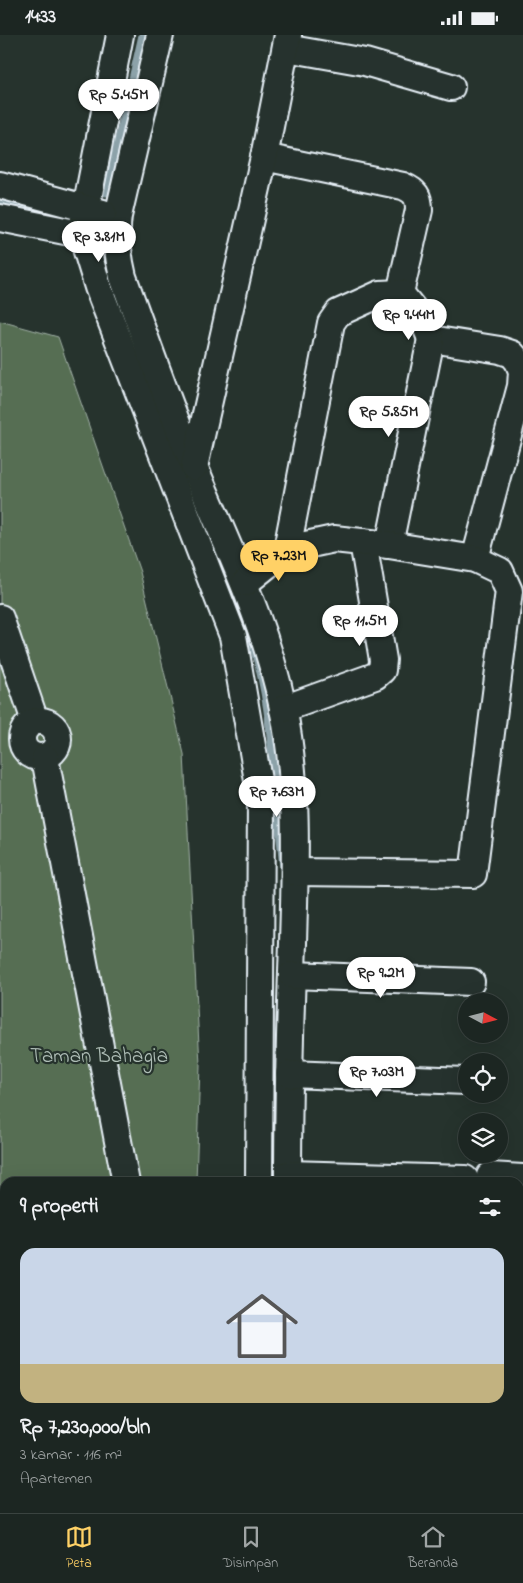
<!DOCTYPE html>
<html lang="id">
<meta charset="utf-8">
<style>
body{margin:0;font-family:"Indie Flower",sans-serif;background:#252e2a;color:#f1f3f6;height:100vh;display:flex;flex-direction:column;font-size:19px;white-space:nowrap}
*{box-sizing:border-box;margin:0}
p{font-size:16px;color:#a0a5a5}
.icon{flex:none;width:28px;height:28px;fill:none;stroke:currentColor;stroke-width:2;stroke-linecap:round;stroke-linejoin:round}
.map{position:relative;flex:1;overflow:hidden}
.sheet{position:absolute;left:0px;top:1142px;width:524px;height:336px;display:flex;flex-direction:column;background:#1c2622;border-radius:15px 15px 0 0;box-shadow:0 5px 20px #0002,0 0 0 1px #3a4340}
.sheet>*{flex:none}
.needle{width:32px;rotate:97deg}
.controls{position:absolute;left:458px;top:958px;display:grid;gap:10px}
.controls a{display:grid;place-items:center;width:50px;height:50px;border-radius:50%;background:#1c2622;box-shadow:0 5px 20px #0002,0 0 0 1px #3a4340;font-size:25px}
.price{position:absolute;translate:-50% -42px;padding:0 11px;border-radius:18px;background:#fff;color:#222;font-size:16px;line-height:32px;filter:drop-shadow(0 1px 2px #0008)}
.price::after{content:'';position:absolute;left:50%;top:30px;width:15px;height:11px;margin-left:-8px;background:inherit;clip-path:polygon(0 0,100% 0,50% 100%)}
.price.selected{background:#ffd166;color:#111}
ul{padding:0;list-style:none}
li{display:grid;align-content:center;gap:10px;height:265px;padding:0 20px}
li+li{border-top:1px solid #3a4340}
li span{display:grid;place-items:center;height:155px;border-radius:15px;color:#555}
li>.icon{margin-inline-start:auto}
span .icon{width:90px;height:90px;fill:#fffc;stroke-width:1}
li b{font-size:21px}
h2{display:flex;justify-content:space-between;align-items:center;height:60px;padding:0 20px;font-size:21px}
.status{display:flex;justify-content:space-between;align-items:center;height:35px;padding:0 25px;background:#1c2622;direction:ltr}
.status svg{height:14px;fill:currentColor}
.tab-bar{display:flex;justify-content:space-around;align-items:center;height:70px;border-top:1px solid #3a4340;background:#1c2622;font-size:14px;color:#a0a5a5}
.tab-bar a{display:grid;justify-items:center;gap:2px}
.tab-bar .selected{color:#ffd166}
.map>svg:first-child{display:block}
.green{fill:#576e53;stroke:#a0b0a6}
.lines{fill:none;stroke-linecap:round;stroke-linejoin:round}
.stream{stroke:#8ca2a9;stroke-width:7}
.minor-casing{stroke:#e8f1f8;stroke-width:30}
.minor{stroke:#26332d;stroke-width:26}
.labels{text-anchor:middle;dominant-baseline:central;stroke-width:4.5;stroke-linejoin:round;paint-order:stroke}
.park-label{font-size:21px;fill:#aebdb6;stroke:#26332d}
</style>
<div class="status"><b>14:33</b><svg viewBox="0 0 49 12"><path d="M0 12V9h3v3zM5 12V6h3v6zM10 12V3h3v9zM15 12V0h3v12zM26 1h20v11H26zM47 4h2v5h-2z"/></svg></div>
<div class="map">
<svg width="523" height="1478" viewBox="0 0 523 1478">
<rect width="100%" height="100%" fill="#26332d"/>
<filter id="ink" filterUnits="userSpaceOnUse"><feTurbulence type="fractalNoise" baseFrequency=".02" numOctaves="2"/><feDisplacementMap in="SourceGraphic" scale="10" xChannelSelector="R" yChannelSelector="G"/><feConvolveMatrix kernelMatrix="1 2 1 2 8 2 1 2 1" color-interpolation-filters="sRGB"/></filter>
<g filter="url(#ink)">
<polygon class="green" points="0,286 58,302 140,537 184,719 200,1030 196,1147 5,1148 5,1248 0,1247"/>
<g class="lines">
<g class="stream">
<polyline points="106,158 142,0"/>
<polyline points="0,168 78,185"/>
<path d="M212,512C227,547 244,582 255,619C267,659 270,700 274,741"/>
<polyline points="278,784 283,833"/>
<polyline points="327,1474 329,1478"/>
</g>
<defs>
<g id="minor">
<polyline points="120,0 83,189 82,200 98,252 233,601 261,763 259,1148"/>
<path d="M160,0L118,181C115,202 118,221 123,242C146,305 168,369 194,431C227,511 266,588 283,673C299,750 295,830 293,908C290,988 288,1068 288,1148"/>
<polyline points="286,13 365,27 451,52"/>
<path d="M264,122L403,151C415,156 419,161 419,175L400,258L425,289L431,304L500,315L512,319L518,326L522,336L521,351L475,524"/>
<polyline points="0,150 103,178"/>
<polyline points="0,183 100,203"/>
<polyline points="194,432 264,122 288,0"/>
<polyline points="389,510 431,304"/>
<polyline points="245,548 287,514"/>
<polyline points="0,583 35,686"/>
<polyline points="283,674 375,641 382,635 383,625 363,507"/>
<circle cx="40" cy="704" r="18"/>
<polyline points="45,723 126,1148"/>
<polyline points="295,837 473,839 509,556 500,536 475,524 389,510 334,504 287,514 331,288 338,278 380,259 400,258"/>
<polyline points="292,940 471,947"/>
<polyline points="289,1039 466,1046"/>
<polyline points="288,1139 465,1144"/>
<polyline points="490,1141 523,1143"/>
<polyline points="519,1246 523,1247"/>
<polyline points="0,1271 5,1272"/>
<polyline points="519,1348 523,1348"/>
<polyline points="158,1474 159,1478"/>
<polyline points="345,1474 347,1478"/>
<polyline points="56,1478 57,1474"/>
</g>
</defs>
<use href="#minor" class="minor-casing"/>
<use href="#minor" class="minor"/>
</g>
</g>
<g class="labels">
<g class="park-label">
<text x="99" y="1022">Taman Bahagia</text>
</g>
</g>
</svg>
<div class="controls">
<a><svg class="needle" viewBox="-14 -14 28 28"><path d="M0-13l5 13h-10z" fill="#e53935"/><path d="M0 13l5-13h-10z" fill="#a0a5a5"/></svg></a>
<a><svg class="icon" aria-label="locate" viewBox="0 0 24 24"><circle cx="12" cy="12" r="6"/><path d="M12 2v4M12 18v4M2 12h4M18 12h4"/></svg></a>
<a><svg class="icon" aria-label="layers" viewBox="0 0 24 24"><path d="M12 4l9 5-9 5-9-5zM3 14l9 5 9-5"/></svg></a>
</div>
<b class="price" style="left:119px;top:86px">Rp 5.45M</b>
<b class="price" style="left:99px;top:228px">Rp 3.81M</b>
<b class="price" style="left:409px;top:306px">Rp 9.44M</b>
<b class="price" style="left:389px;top:403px">Rp 5.85M</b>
<b class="price selected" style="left:279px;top:547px">Rp 7.23M</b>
<b class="price" style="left:360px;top:612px">Rp 11.5M</b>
<b class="price" style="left:277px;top:783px">Rp 7.63M</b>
<b class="price" style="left:381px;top:964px">Rp 9.2M</b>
<b class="price" style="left:377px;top:1063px">Rp 7.03M</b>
<section class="sheet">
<h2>9 properti<svg class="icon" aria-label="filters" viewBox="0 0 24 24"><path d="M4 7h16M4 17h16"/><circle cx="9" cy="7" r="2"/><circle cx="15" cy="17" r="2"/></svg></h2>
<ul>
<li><span style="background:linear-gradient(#c9d6e8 75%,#c2b280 0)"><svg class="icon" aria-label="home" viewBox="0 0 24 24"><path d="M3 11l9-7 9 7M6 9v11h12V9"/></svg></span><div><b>Rp 7,230,000/bln</b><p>3 kamar · 116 m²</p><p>Apartemen</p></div></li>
</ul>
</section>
</div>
<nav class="tab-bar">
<a class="selected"><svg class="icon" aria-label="map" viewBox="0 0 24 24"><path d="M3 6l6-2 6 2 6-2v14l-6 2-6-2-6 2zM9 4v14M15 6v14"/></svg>Peta</a>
<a><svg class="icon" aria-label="saved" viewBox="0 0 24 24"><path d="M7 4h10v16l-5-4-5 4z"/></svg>Disimpan</a>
<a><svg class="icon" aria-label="home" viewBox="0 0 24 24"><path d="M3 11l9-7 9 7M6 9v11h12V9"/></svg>Beranda</a>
</nav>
